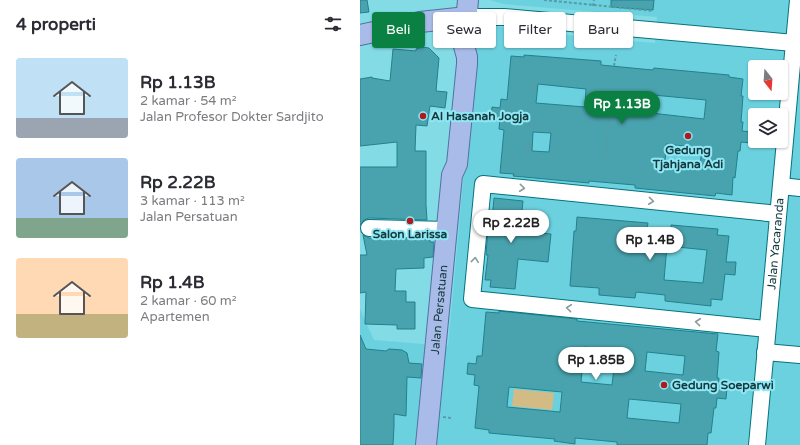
<!DOCTYPE html>
<html lang="id">
<meta charset="utf-8">
<style>
body{margin:0;font-family:"Varela Round",sans-serif;background:#f2f2f3;color:#2b2b33;height:100vh;display:flex;flex-direction:column;font-size:15px;white-space:nowrap}
*{box-sizing:border-box;margin:0}
p{font-size:13px;color:#7c7c81}
.icon{flex:none;width:22px;height:22px;fill:none;stroke:currentColor;stroke-width:2;stroke-linecap:round;stroke-linejoin:round}
.map{position:relative;flex:1;overflow:hidden}
.side{display:flex;flex-direction:column;background:#fff;width:360px}
.side>*{flex:none}
.guide{position:absolute;left:12px;top:12px;width:368px;height:36px;display:flex;gap:8px}
.needle{width:26px;rotate:163deg}
.tools{position:absolute;left:388px;top:60px;display:grid;gap:8px}
.tools a{display:grid;place-items:center;width:40px;height:40px;border-radius:4px;background:#fff;box-shadow:0 1px 3px #0004;font-size:20px}
.price{position:absolute;translate:-50% -34px;padding:0 9px;border-radius:14px;background:#fff;color:#222;font-size:13px;line-height:26px;filter:drop-shadow(0 1px 2px #0008)}
.price::after{content:'';position:absolute;left:50%;top:24px;width:12px;height:9px;margin-left:-6px;background:inherit;clip-path:polygon(0 0,100% 0,50% 100%)}
.price.current{background:#0b8043;color:#fff}
ul{padding:0;list-style:none}
li{display:flex;align-items:center;gap:12px;height:100px;padding:0 16px}
li span{display:grid;place-items:center;flex:none;width:112px;height:80px;border-radius:4px;color:#555}
li>.icon{margin-inline-start:auto}
span .icon{width:48px;height:48px;fill:#fffc;stroke-width:1}
li b{font-size:17px}
h2{display:flex;justify-content:space-between;align-items:center;height:48px;padding:0 16px;font-size:17px}
.pill{padding:0 14px;border-radius:4px;background:#fff;box-shadow:0 1px 3px #0004;font-size:14px;line-height:36px}
.pill.current{background:#0b8043;color:#fff}
main{display:flex;flex:1;min-height:0}
.map>svg:first-child{display:block}
.built{fill:#6cd1df;fill-rule:evenodd}
.green{fill:#d3bb85}
.building{fill:#49a3ae;stroke:#21818d;fill-rule:evenodd}
.lines{fill:none;stroke-linecap:round;stroke-linejoin:round}
.minor-casing{stroke:#03737e;stroke-width:18}
.major-casing{stroke:#5071a2;stroke-width:22}
.path{stroke:#579ba4;stroke-width:2;stroke-dasharray:3 2;stroke-linecap:butt}
.minor{stroke:#fff;stroke-width:16}
.major{stroke:#a9bbe8;stroke-width:20}
.oneway{stroke:#8a9c9f}
.poi-dot{fill:#ad1b1f;stroke:#90e8f4;stroke-width:1.5}
.labels{text-anchor:middle;dominant-baseline:central;stroke-width:4;stroke-linejoin:round;paint-order:stroke}
.poi-label{font-size:12px;font-weight:bold;fill:#143a3f;stroke:#90e8f4;text-anchor:start}
.street-label{font-size:12px;fill:#143a3f;stroke:#90e8f4}
</style>
<main>
<section class="side">
<h2>4 properti<svg class="icon" aria-label="filters" viewBox="0 0 24 24"><path d="M4 7h16M4 17h16"/><circle cx="9" cy="7" r="2"/><circle cx="15" cy="17" r="2"/></svg></h2>
<ul>
<li><span style="background:linear-gradient(#bfe0f5 75%,#9aa5b1 0)"><svg class="icon" aria-label="home" viewBox="0 0 24 24"><path d="M3 11l9-7 9 7M6 9v11h12V9"/></svg></span><div><b>Rp 1.13B</b><p>2 kamar · 54 m²</p><p>Jalan Profesor Dokter Sardjito</p></div></li>
<li><span style="background:linear-gradient(#a9c7e8 75%,#7fa58c 0)"><svg class="icon" aria-label="home" viewBox="0 0 24 24"><path d="M3 11l9-7 9 7M6 9v11h12V9"/></svg></span><div><b>Rp 2.22B</b><p>3 kamar · 113 m²</p><p>Jalan Persatuan</p></div></li>
<li><span style="background:linear-gradient(#ffd9b3 70%,#c2b280 0)"><svg class="icon" aria-label="home" viewBox="0 0 24 24"><path d="M3 11l9-7 9 7M6 9v11h12V9"/></svg></span><div><b>Rp 1.4B</b><p>2 kamar · 60 m²</p><p>Apartemen</p></div></li>
</ul>
</section>
<div class="map">
<svg width="440" height="445" viewBox="0 0 440 445">
<rect width="100%" height="100%" fill="#83dbe6"/>
<path class="built" d="M130,0H440V445H0V309L14,340L88,346L116,40L117,35L126,28L135,26L149,28V30L295,43L297,17L143,4ZM395,67H421V93H395ZM395,115H421V141H395Z"/>
<polygon class="green" points="154,389 194,393 192,410 152,406"/>
<g class="building">
<polygon points="0,0 7,0 9,12 0,13"/>
<polygon points="251,0 294,0 293,10 251,7"/>
<polygon points="62,47 69,48 79,58 76,91 87,92 85,108 70,106 67,126 56,125 55,151 66,151 66,205 67,220 9,218 4,220 0,226 0,167 37,167 37,142 0,146 0,79 12,77 12,78 30,81 33,49 56,51 56,49"/>
<path d="M164,55L241,61V65L282,69L293,70L294,68L369,75V77L383,79L381,96H383L381,122H383L382,131L392,132L391,143L381,142L380,151H378L375,178L373,177L372,195L356,193L355,196L275,188V185L229,181V183L153,176L154,174L140,173L144,130L139,129L140,119L131,118L132,107L140,108L141,99L147,100L151,56L164,57ZM178,84L226,89L225,107L176,103ZM293,95L346,100L344,119L291,113ZM173,132L191,133L189,152L172,151ZM306,144L342,148L340,166L305,163Z"/>
<polygon points="134,198 163,201 160,231 191,234 188,262 158,259 155,289 130,287 131,280 125,280 128,255 126,255 128,229 131,229"/>
<path d="M217,217L288,223L287,229L311,231V225L358,229L357,235L369,236L366,262H376L375,275L365,274L362,300L351,299V306L305,301V295L276,292L275,298L239,295V288L210,286L214,231H216ZM307,246L347,250L343,283L304,280Z"/>
<polygon points="3,235 9,238 70,239 70,242 74,242 73,257 64,258 64,268 36,269 35,291 46,291 46,302 55,302 55,329 37,329 37,325 5,324 6,292 0,293 0,255 7,255"/>
<path d="M139,311L217,319V321L358,334L356,351L359,352L357,378H359L358,387L367,388L366,399L357,398L356,408H354L351,433H348L347,445H257V442L215,438V444L194,441L195,439L129,433V430L115,428L119,386L114,385L115,375L107,374L108,363L116,364L117,356H122L126,312L139,313ZM224,347L256,350L252,385L221,382ZM287,352L325,356L323,375L285,371ZM149,387L202,392L200,412L147,407ZM269,399L321,404L319,423L267,418Z"/>
<polygon points="0,335 6,349 26,351 29,349 42,350 47,353 49,363 62,364 61,378 47,377 46,416 34,414 34,426 33,445 0,445"/>
</g>
<g class="lines">
<defs>
<g id="minor">
<polyline points="107,17 144,17 434,43 438,0"/>
<polyline points="421,186 440,188"/>
<polyline points="9,228 87,230"/>
<polyline points="407,329 112,299 123,184 418,214"/>
<polyline points="405,352 440,355"/>
<path id="s1" d="M397,445L434,43"/>
</g>
<g id="major">
<polyline points="0,35 60,22 107,17"/>
<path id="s2" d="M66,445L92,175L97,164L107,64V57L104,46L108,0"/>
</g>
</defs>
<use href="#minor" class="minor-casing"/>
<use href="#major" class="major-casing"/>
<g class="path">
<polyline points="184,0 293,11"/>
<polyline points="233,6 234,0"/>
<polyline points="254,66 256,55"/>
<polyline points="173,81 172,90 176,91 176,83"/>
<polyline points="167,125 176,126 177,118"/>
<polyline points="166,153 167,143 170,144 169,151"/>
<polyline points="245,157 252,92"/>
<polyline points="83,417 91,418"/>
</g>
<use href="#minor" class="minor"/>
<use href="#major" class="major"/>
</g>
<defs><path id="oneway-chevron" d="M-2-3.5L2.5 0L-2 3.5" fill="none" stroke-width="1.6" stroke-linecap="round" stroke-linejoin="round"/></defs>
<g class="oneway">
<use href="#oneway-chevron" transform="translate(162 188) rotate(6)"/>
<use href="#oneway-chevron" transform="translate(291 201) rotate(6)"/>
<use href="#oneway-chevron" transform="translate(115 260) rotate(-84)"/>
<use href="#oneway-chevron" transform="translate(209 308) rotate(-174)"/>
<use href="#oneway-chevron" transform="translate(338 322) rotate(-174)"/>
</g>
<g class="poi-dot">
<circle cx="63" cy="116" r="4"/>
<circle cx="328" cy="136" r="4"/>
<circle cx="50" cy="221" r="4"/>
<circle cx="304" cy="385" r="4"/>
</g>
<g class="labels">
<g class="poi-label">
<text x="71" y="116">Al Hasanah Jogja</text>
<text x="328" y="150" text-anchor="middle">Gedung<tspan x="328" dy="14">Tjahjana Adi</tspan></text>
<text x="50" y="234" text-anchor="middle">Salon Larissa</text>
<text x="312" y="385">Gedung Soeparwi</text>
</g>
<g class="street-label">
<text stroke="none"><textPath href="#s1" startOffset="202">Jalan Yacaranda</textPath></text>
<text stroke="none"><textPath href="#s2" startOffset="136">Jalan Persatuan</textPath></text>
</g>
</g>
</svg>
<div class="tools">
<a><svg class="needle" viewBox="-14 -14 28 28"><path d="M0-13l5 13h-10z" fill="#e53935"/><path d="M0 13l5-13h-10z" fill="#7c7c81"/></svg></a>
<a><svg class="icon" aria-label="layers" viewBox="0 0 24 24"><path d="M12 4l9 5-9 5-9-5zM3 14l9 5 9-5"/></svg></a>
</div>
<b class="price current" style="left:262px;top:125px">Rp 1.13B</b>
<b class="price" style="left:151px;top:244px">Rp 2.22B</b>
<b class="price" style="left:290px;top:261px">Rp 1.4B</b>
<b class="price" style="left:236px;top:381px">Rp 1.85B</b>
<div class="guide">
<a class="pill current">Beli</a>
<a class="pill">Sewa</a>
<a class="pill">Filter</a>
<a class="pill">Baru</a>
</div>
</div>
</main>
